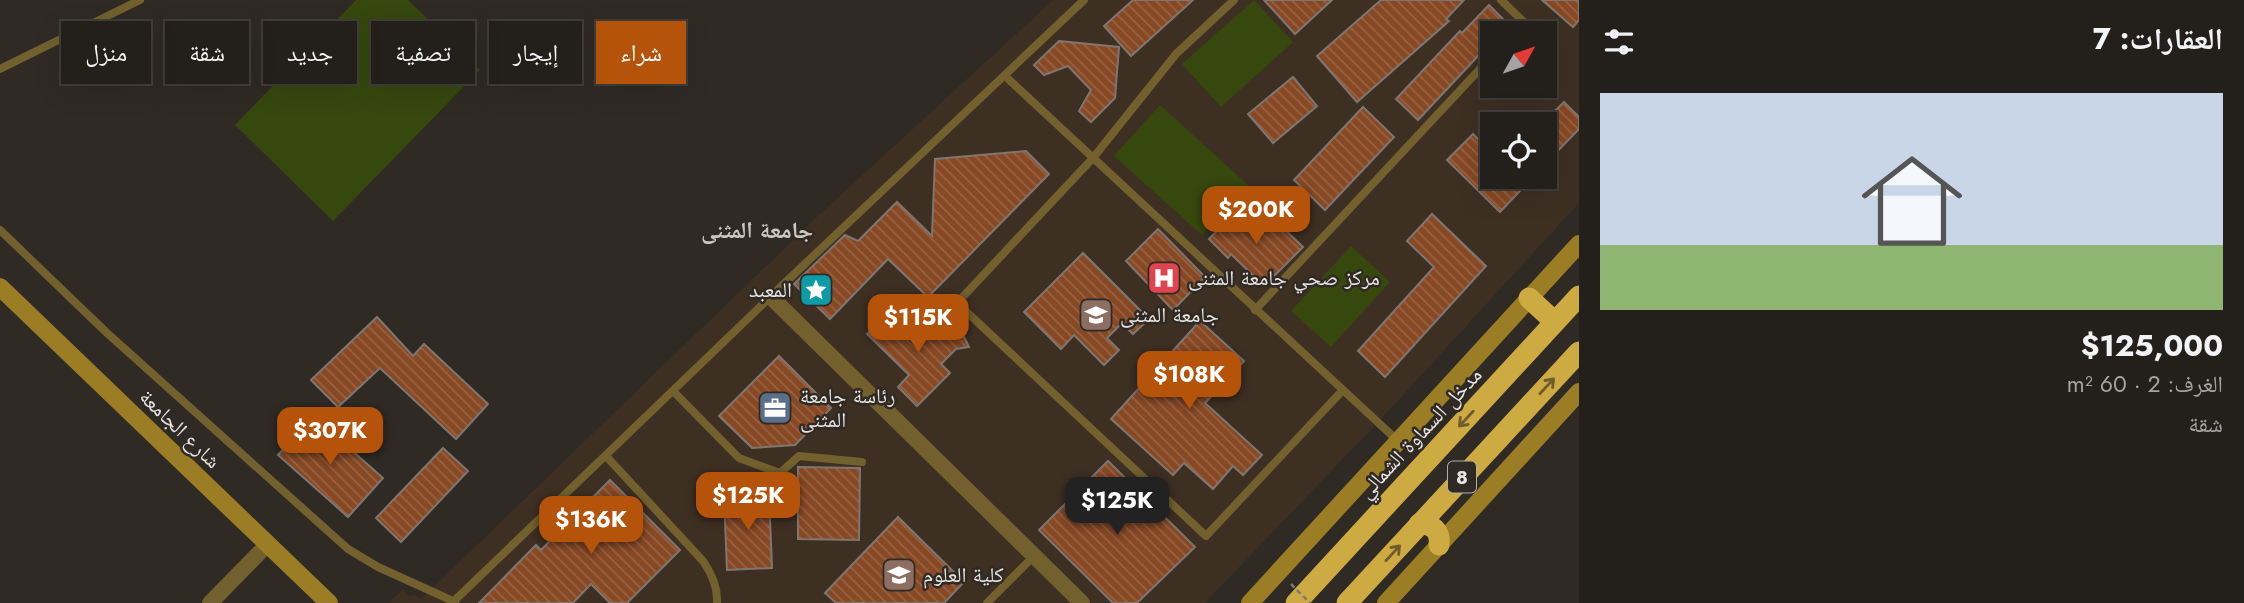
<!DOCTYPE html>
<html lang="ar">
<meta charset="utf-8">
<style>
body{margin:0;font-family:Jost,"Noto Naskh Arabic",sans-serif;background:#2b2824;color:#f1f3f6;direction:rtl;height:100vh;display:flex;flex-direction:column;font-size:26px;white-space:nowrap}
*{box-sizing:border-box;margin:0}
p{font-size:23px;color:#a3a3a3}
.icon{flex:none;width:38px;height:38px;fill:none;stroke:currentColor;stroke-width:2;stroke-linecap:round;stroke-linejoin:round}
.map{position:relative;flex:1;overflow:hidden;direction:ltr}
.panel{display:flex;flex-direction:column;background:#23201b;width:665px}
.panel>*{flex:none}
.guide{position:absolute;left:21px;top:21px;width:665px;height:63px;direction:rtl;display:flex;gap:14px}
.needle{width:46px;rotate:50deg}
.buttons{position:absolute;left:1480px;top:21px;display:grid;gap:14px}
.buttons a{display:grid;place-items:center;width:77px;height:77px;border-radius:0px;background:#23201b;box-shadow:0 7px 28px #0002,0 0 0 2px #403e3a;font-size:35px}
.price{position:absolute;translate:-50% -60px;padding:0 16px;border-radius:14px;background:#b45309;color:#fff;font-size:23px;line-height:46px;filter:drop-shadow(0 2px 4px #0008)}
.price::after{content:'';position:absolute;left:50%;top:42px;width:21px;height:16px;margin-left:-10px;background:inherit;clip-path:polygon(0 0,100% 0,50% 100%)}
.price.selected{background:#222;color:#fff}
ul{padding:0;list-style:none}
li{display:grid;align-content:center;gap:14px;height:371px;padding:0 21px}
li span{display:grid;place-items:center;height:217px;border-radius:0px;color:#555}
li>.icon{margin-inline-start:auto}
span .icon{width:126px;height:126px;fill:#fffc;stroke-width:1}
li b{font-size:30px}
h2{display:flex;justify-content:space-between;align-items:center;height:84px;padding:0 21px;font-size:30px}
.tag{padding:0 24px;border-radius:0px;background:#23201b;box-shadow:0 7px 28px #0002,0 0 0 2px #403e3a;font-size:24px;line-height:63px}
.tag.selected{background:#b45309;color:#fff}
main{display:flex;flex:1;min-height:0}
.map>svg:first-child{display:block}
.education{fill:#3e2f23;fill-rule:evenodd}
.pitch{fill:#36480e}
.building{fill:url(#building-back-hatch);stroke:#7f7671;stroke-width:2}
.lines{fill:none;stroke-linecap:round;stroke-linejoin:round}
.lane{stroke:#72602f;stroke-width:8}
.street{stroke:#72602f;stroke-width:16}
.secondary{stroke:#9b7d26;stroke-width:18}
.highway{stroke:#ceaa42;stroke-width:21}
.path-bridge{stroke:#7d7873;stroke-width:2.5;stroke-dasharray:5 3.5;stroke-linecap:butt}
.oneway{stroke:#6f5d30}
.labels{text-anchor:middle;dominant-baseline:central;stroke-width:5;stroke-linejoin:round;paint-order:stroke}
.shield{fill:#2f2a24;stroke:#b0aca8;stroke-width:2}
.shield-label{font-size:19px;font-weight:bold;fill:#e8e4e0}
.poi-label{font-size:21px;fill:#e8e4e0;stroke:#2f2a24;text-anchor:start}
.street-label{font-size:21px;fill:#e8e4e0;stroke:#2f2a24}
.neighbourhood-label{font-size:23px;font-weight:bold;fill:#cec6be;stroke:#2f2a24}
</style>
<main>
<section class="panel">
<h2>العقارات: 7<svg class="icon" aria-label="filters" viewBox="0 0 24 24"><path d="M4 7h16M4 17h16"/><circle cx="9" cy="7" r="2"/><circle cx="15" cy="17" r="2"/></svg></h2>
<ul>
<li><span style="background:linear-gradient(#c9d6e8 70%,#8fb573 0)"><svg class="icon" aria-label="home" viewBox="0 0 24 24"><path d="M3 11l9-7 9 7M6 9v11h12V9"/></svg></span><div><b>$125,000</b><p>الغرف: 2 · 60 m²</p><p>شقة</p></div></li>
</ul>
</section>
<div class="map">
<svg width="1579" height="603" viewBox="0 0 1579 603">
<defs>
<pattern id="building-back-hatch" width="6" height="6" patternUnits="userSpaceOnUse" patternTransform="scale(1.75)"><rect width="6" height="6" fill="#874824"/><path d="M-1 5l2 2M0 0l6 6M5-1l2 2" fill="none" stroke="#986244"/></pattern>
</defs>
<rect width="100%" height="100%" fill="#2f2a24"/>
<path class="education" d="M1053,0H1579V203L1383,417L1205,603H388L403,589L410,597L414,594L421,599L820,214ZM1493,33H1545V86H1493ZM1493,124H1545V177H1493Z"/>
<g class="pitch">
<polygon points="356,0 408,0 480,70 333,221 235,125"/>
<polygon points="1254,0 1293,42 1221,107 1182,64"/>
<polygon points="1160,105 1248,185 1202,235 1114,156"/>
<polygon points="1351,246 1390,282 1331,347 1291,311"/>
</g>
<g class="building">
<polygon points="1133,0 1193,0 1131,56 1104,26"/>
<polygon points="1264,0 1332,0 1295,34"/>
<polygon points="1381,0 1464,0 1446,19 1449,21 1357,102 1317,56"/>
<polygon points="1542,0 1579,0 1579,20 1573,27"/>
<polygon points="1489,5 1508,24 1499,33 1493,33 1493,40 1418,120 1396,99 1460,31 1462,33"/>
<polygon points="1059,41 1119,47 1115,98 1091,122 1079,111 1091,90 1068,66 1044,75 1034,65"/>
<polygon points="1293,77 1317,106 1273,143 1248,114"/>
<polygon points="1564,102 1579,117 1579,129 1545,164 1545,121"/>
<polygon points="1363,107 1394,137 1325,210 1294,180"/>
<polygon points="1473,134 1493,154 1493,177 1533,177 1500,212 1447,160"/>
<polygon points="1026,151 1049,174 928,297 888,259 830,319 794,284 845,235 858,241 897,202 932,236 935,159"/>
<polygon points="1237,210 1260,233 1274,219 1303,247 1264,286 1231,254 1228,258 1209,239"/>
<polygon points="1432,214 1486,266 1385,377 1358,351 1434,267 1407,241"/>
<polygon points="1158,229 1205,277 1173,310 1126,261"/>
<polygon points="1083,253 1149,319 1133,334 1122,323 1107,338 1119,350 1104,365 1074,335 1061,349 1024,312"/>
<polygon points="918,312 944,337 962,333 969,347 956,349 941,364 950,373 917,406 898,387 909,375 867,334 883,318 898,332"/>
<polygon points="377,317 413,356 424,344 488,404 456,439 380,368 338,407 311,380"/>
<polygon points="1200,321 1244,361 1205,403 1262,455 1243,475 1233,466 1213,489 1184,463 1173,475 1111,419"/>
<polygon points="779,356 831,408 795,445 752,448 719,416"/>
<polygon points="313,416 383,478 348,517 278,455"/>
<polygon points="443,448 468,471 401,542 376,518"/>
<polygon points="1108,461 1195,547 1137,603 1113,603 1039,530"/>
<polygon points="798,467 860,468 859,540 798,539"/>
<polygon points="610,480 680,550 627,603 610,603 591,584 573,603 479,603 536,545 541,550"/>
<polygon points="769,494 772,568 727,570 724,496"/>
<polygon points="898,517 964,582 944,603 836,603 825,593"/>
</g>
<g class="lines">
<g class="lane">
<polyline points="1234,0 1176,54 1093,158 957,303 1206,536 1342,391"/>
<polyline points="1501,0 1524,22 1513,33"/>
<polyline points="0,69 140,0"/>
<polyline points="1005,76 1398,441"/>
<polyline points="0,230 107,333 348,549 378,567 455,602"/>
<polyline points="1255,310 1493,55"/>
<polyline points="673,391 739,458 780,473"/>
<path d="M606,456L703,561C712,574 718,587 717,603"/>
<polyline points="782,495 780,473 799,456 862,462"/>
<polyline points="452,603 790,278 1084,0"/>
<polyline points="987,603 1034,556"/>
</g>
<g class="street">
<polyline points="771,297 1082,603"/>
<polyline points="210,603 260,552"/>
</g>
<g class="secondary">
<polyline points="0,287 329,603"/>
<polyline points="1250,603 1579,244"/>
<polyline points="1386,603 1579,392"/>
</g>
<g class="highway">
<polyline points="1529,298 1555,322"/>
<path d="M1419,524C1432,523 1441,531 1439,545"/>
<polyline points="1296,603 1579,296"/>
<polyline points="1347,603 1579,352"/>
</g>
<polyline class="path-bridge" points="1291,584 1310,603"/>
</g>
<defs><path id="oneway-shaft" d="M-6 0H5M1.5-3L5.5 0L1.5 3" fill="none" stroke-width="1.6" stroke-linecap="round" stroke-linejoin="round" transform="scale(1.75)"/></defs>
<g class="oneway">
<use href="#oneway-shaft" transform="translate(1547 386) rotate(-47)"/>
<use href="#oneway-shaft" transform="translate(1466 419) rotate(133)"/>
<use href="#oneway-shaft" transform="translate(1393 553) rotate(-47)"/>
</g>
<defs>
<symbol id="hospital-square" viewBox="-11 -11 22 22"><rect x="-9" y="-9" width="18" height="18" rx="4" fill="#e0444e" stroke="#2f2a24"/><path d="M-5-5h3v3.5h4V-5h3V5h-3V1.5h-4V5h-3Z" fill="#fff"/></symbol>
<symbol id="sight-square" viewBox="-11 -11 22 22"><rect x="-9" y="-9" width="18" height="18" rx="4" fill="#0f9aa8" stroke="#2f2a24"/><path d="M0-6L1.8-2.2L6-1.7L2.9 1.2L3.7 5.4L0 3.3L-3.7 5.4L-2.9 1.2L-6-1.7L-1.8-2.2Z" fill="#fff"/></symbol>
<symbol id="university-square" viewBox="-11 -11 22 22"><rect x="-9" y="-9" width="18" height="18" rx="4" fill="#8d6e63" stroke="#2f2a24"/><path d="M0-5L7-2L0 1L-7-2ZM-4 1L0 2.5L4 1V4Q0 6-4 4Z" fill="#fff"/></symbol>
<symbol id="office-square" viewBox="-11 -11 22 22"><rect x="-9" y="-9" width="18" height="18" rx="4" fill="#5c6f8a" stroke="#2f2a24"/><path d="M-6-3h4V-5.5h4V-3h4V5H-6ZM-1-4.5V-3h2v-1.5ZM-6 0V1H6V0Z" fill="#fff"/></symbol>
</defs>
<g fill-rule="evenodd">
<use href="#hospital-square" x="1145" y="259" width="38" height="38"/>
<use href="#sight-square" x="797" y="271" width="38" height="38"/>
<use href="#university-square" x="1077" y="296" width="38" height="38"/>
<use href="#office-square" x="756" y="389" width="38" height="38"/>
<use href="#university-square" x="880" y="556" width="38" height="38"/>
</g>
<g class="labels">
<rect class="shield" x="1448" y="461.5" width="28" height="31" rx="5"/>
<g class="shield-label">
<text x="1462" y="477">8</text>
</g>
<g class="poi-label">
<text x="1188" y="278">مركز صحي جامعة المثنى</text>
<text x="792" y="290" text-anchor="end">المعبد</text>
<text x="1120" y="315">جامعة المثنى</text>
<text x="800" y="396">رئاسة جامعة<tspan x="800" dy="24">المثنى</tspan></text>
<text x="923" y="575">كلية العلوم</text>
</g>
<g class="street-label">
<text transform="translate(180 429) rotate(44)">شارع الجامعة</text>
<text transform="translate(1420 433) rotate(-47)">مدخل السماوة الشمالي</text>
</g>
<g class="neighbourhood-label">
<text x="757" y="230">جامعة المثنى</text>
</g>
</g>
</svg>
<div class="buttons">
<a><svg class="needle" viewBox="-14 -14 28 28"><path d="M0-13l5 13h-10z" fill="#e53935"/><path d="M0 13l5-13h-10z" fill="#a3a3a3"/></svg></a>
<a><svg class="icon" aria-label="locate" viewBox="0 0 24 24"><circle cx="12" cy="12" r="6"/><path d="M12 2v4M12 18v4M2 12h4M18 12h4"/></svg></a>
</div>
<b class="price" style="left:1256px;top:246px">$200K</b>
<b class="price" style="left:918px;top:354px">$115K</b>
<b class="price" style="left:1189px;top:411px">$108K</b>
<b class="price" style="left:330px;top:467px">$307K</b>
<b class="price" style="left:748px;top:532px">$125K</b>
<b class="price selected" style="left:1117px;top:537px">$125K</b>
<b class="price" style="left:591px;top:556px">$136K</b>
<div class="guide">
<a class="tag selected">شراء</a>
<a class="tag">إيجار</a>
<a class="tag">تصفية</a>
<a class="tag">جديد</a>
<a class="tag">شقة</a>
<a class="tag">منزل</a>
</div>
</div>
</main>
